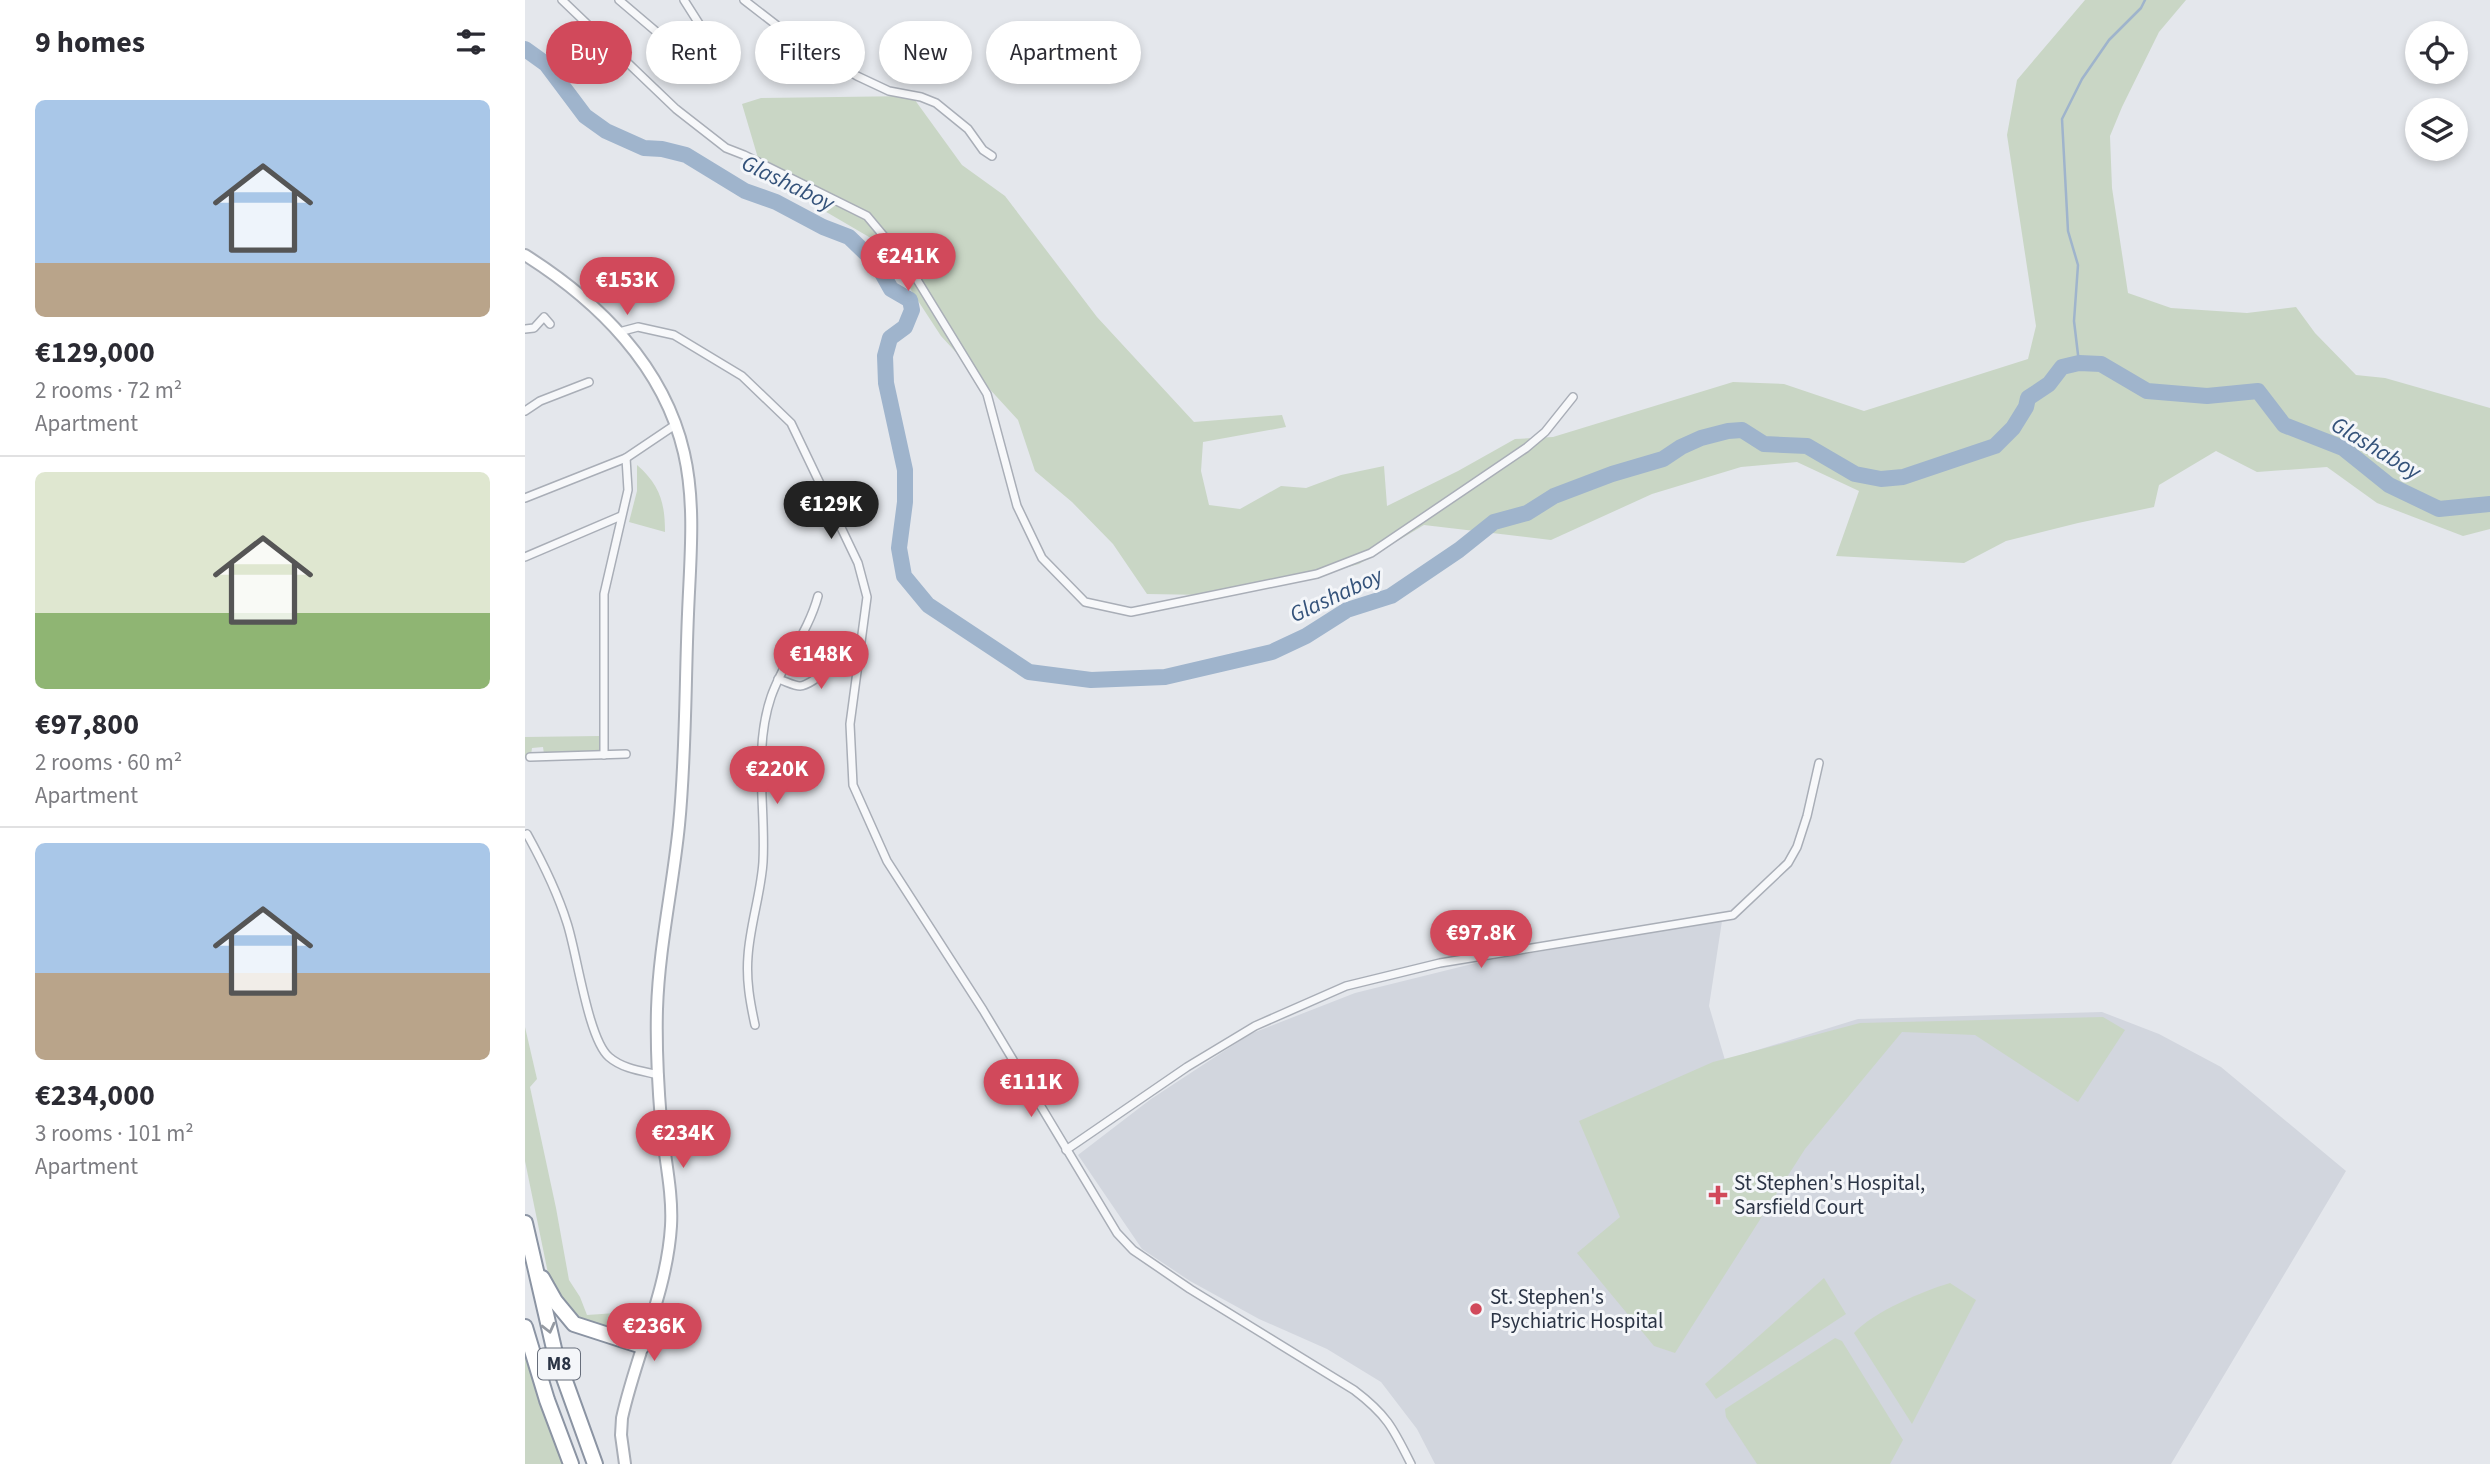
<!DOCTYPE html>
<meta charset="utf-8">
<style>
body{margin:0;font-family:"Source Sans 3",sans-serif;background:#f2f2f3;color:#2b2b33;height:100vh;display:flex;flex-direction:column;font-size:26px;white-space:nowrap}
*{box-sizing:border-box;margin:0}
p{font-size:23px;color:#7c7c81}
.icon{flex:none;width:38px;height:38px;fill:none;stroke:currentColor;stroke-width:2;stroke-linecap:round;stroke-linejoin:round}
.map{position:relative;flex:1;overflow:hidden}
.side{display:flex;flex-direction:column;background:#fff;width:525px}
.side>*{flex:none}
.hud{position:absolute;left:21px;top:21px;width:665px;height:63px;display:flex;gap:14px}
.fabs{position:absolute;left:1880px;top:21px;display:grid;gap:14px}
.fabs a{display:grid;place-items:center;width:63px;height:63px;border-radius:50%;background:#fff;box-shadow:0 4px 10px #0003;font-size:35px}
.price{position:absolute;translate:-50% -60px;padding:0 16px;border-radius:24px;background:#d1495b;color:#fff;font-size:23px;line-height:46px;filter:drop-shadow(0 2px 4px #0008)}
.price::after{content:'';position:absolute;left:50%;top:42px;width:21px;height:16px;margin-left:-10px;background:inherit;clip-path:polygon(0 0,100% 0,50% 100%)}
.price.selected{background:#222;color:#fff}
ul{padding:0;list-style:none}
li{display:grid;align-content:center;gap:14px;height:371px;padding:0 35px}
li+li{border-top:2px solid #e1e1e2}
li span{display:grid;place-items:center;height:217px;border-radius:10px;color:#555}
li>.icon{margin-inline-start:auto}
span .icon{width:126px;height:126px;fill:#fffc;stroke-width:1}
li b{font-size:30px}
h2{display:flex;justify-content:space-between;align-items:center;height:84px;padding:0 35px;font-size:30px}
.chip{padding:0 24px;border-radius:32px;background:#fff;box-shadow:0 4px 10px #0003;font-size:24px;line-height:63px}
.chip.selected{background:#d1495b;color:#fff}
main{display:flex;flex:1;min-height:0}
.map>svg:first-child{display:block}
.built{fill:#d2d6de}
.green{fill:#c9d6c5}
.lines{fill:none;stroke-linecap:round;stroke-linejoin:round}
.stream{stroke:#9fb4cc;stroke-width:2.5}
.river{stroke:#9fb4cc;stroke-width:16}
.minor-casing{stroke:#a9aeb7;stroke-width:10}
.secondary-casing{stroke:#a9aeb7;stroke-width:14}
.motorway-casing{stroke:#8b94a3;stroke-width:18}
.minor{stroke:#f7f8fa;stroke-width:7}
.secondary{stroke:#fff;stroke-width:10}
.motorway{stroke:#fff;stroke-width:14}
.oneway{stroke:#959aa2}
.poi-dot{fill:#d1495b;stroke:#f4f6f9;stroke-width:2.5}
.labels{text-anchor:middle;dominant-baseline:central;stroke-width:6;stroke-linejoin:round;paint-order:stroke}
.shield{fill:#f4f6f9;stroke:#676e7b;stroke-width:2}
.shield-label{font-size:19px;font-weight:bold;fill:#2b3445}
.poi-label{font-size:21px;fill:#2b3445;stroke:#f4f6f9;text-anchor:start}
.water-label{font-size:23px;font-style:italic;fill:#34527a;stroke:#f4f6f9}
</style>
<main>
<section class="side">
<h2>9 homes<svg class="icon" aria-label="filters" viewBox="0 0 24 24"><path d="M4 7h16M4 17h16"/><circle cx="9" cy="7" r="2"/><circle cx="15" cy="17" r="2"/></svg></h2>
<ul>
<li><span style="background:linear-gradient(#a9c7e8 75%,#b9a48a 0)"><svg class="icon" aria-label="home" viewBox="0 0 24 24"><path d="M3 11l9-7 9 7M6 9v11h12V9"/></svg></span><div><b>€129,000</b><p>2 rooms · 72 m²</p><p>Apartment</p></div></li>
<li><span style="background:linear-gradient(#dfe7d0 65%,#8fb573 0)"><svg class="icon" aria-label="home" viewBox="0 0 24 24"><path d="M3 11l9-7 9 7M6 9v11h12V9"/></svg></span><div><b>€97,800</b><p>2 rooms · 60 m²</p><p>Apartment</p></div></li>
<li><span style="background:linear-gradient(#a9c7e8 60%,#b9a48a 0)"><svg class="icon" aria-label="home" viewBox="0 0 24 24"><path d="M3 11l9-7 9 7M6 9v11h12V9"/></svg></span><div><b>€234,000</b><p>3 rooms · 101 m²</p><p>Apartment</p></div></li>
</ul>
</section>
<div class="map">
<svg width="1965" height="1464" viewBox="0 0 1965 1464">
<rect width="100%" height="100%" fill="#e4e7ec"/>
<polygon class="built" points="1197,921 1184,1006 1200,1060 1333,1019 1577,1012 1634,1034 1696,1067 1821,1171 1646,1464 910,1464 892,1429 856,1382 802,1349 734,1319 665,1281 617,1249 553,1155 626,1099 725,1034 830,993 959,961"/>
<g class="green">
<polygon points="1560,0 1661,0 1634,32 1597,107 1585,136 1587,188 1603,293 1646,308 1722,313 1771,307 1790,333 1831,375 1860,378 1965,408 1965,529 1938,536 1852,503 1802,467 1732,472 1691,451 1634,485 1629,507 1553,523 1481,541 1439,563 1311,556 1334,491 1272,462 1216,467 1127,494 1026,540 899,525 834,564 780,579 681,595 622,594 588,544 547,502 510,471 493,420 416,336 356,244 238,175 217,104 236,98 387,96 437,165 480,196 572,317 669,422 757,415 761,427 678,442 676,471 684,505 715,509 756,486 781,488 816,475 859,466 862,506 933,471 990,439 1028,437 1208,382 1259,384 1339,411 1503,359 1511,326 1482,135 1492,80"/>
<path d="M112,465C135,485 140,503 140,532L104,522L112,491Z"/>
<polygon points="74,736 74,753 19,754 18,747 7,748 6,755 0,758 0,737"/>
<polygon points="1578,1017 1600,1030 1553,1102 1450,1035 1377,1032 1280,1149 1150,1353 1129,1346 1052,1253 1095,1217 1054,1121 1188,1062 1335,1023"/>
<path d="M0,1027L12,1079L5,1087L31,1208L44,1280L55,1297L62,1315L120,1311C103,1331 83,1327 59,1323L25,1283L0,1161Z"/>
<polygon points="1299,1278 1321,1314 1191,1399 1180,1384"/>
<path d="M1425,1283L1451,1300L1387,1424L1329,1333C1348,1312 1398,1291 1425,1283Z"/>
<polygon points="1310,1338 1317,1341 1378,1440 1365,1464 1232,1464 1201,1417 1200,1409"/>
<polygon points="0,1354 37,1464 0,1464"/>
</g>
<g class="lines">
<polyline class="stream" points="1554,363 1549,321 1553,265 1543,231 1537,119 1557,79 1584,40 1616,8 1620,0"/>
<polyline class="river" points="0,49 21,64 60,116 81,131 119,148 137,149 161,155 220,191 251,202 298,227 324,237 352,264 366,289 385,300 387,310 380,327 365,338 360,356 361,383 380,470 380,502 374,548 379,576 403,605 504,672 566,680 640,677 747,652 781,636 822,610 866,596 934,550 969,522 1002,513 1029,496 1087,474 1138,459 1156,447 1176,438 1203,431 1217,430 1239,444 1282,446 1330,474 1356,479 1378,477 1470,446 1488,428 1501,407 1503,398 1524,384 1537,367 1554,363 1576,364 1622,391 1682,396 1733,391 1759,425 1818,448 1864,485 1914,509 1965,504"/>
<defs>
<g id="minor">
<polyline points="37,0 151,109 201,148 219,155 342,216 383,265 462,394 492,506 517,558 560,602 606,612 792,574 846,553 1001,448 1020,432 1048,397"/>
<polyline points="94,0 174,68 182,68 192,58 192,52 159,0"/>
<polyline points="219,0 272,41 332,76 364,91 396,97 411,103 443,129 458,150 467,156"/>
<polyline points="0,329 9,328 19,317 25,324"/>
<path d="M94,332L113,327L149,335L217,376L266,423L333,563L342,597L325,724L328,785L362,861L458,1010L592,1233L608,1250L665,1289L829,1390C862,1415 868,1428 886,1464"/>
<polyline points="0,411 15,401 64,382"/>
<polyline points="0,498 101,458 150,425"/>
<polyline points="0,557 96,516"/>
<path d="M253,679C260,681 269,686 275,686C290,685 313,656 334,652"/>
<polyline points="79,755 79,594 103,490 101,458"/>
<polyline points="5,757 101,754"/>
<path d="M2,834C18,863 32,891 42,923C52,953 63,1039 84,1057C98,1069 117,1071 134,1075"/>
<path d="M230,1025C225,1002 221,980 223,956C225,925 236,893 238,862C241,808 228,750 246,697C258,662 283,633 293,596"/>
<polyline points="541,1150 662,1067 730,1026 821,986 915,963 1208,915 1263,863 1272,847 1282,816 1294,763"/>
</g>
<path id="secondary" d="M0,255C73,301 139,366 159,453C171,505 165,561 163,614C160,684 161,755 154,825C148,886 134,947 132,1009C131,1046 133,1085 136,1121C139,1156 148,1191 146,1226C142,1292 111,1354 97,1418L96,1435L100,1464"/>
<g id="motorway">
<polyline points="0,1223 30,1353 70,1464"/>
<polyline points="17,1278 30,1301 49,1324 117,1346"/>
<polyline points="0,1327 22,1400 46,1464"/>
</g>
</defs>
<use href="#minor" class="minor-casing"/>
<use href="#secondary" class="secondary-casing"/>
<use href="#motorway" class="motorway-casing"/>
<use href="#minor" class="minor"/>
<use href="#secondary" class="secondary"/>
<use href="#motorway" class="motorway"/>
</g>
<defs><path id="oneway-chevron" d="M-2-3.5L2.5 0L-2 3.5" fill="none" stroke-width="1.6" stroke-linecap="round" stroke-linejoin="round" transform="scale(1.75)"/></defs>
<use class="oneway" href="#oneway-chevron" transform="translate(24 1328) rotate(76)"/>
<g class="poi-dot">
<path d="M1189.5 1184.5h7v7h7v7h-7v7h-7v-7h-7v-7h7z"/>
<circle cx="951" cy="1309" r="7"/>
</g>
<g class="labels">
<rect class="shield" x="13" y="1348.5" width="42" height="31" rx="5"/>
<g class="shield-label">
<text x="34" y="1364">M8</text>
</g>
<g class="poi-label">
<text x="1209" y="1183">St Stephen's Hospital,<tspan x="1209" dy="24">Sarsfield Court</tspan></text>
<text x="965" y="1297">St. Stephen's<tspan x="965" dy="24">Psychiatric Hospital</tspan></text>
</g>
<g class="water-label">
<text transform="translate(263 183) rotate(26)">Glashaboy</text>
<text transform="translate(1851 448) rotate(31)">Glashaboy</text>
<text transform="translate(811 595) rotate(-25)">Glashaboy</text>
</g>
</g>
</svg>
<div class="fabs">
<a><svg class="icon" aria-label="locate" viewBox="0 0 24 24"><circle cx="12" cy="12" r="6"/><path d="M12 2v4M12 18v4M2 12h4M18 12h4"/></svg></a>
<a><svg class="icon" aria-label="layers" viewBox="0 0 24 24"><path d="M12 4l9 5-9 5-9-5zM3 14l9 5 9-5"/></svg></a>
</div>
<b class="price" style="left:383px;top:293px">€241K</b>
<b class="price" style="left:102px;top:317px">€153K</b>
<b class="price selected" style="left:306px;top:541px">€129K</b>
<b class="price" style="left:296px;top:691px">€148K</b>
<b class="price" style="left:252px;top:806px">€220K</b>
<b class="price" style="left:956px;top:970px">€97.8K</b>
<b class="price" style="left:506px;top:1119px">€111K</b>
<b class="price" style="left:158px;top:1170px">€234K</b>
<b class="price" style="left:129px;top:1363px">€236K</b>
<div class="hud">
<a class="chip selected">Buy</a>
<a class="chip">Rent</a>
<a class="chip">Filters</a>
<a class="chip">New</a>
<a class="chip">Apartment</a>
</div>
</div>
</main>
